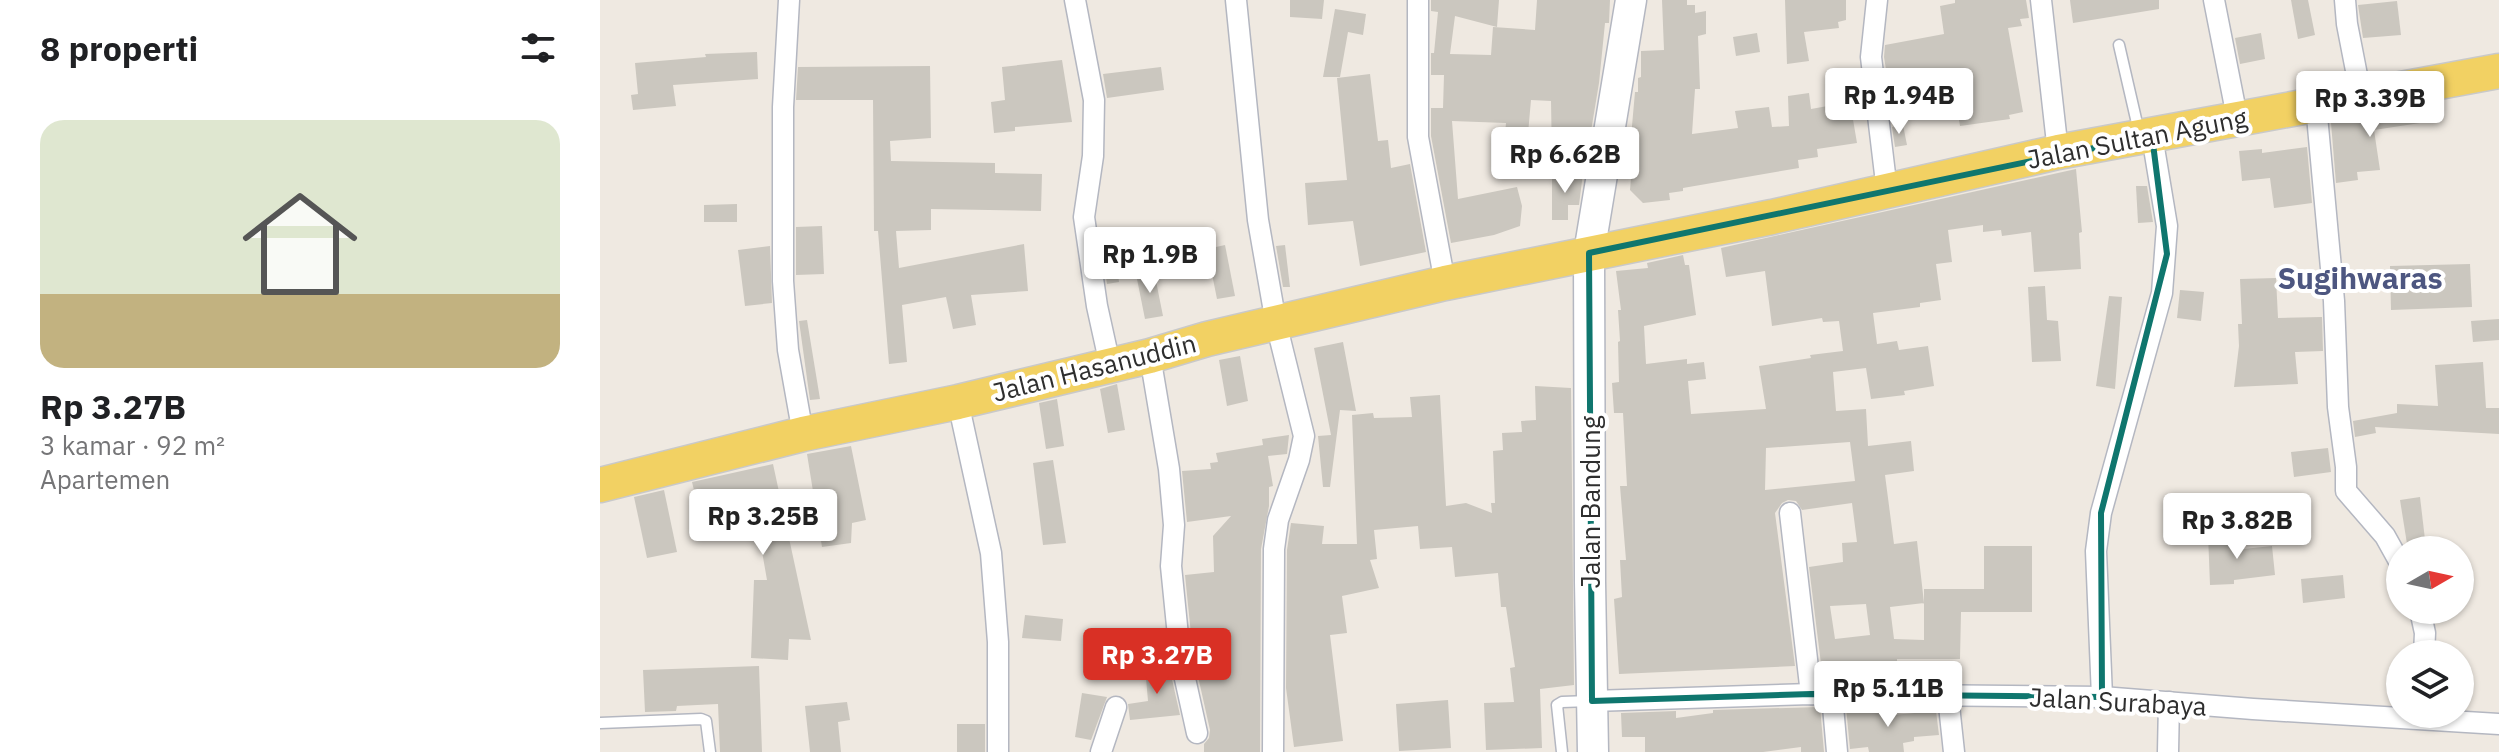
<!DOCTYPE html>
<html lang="id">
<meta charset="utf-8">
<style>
body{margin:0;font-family:"IBM Plex Sans",sans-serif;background:#f2f2f2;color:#202124;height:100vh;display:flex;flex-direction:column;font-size:30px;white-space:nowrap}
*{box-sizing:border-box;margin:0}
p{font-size:26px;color:#757577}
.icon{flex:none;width:44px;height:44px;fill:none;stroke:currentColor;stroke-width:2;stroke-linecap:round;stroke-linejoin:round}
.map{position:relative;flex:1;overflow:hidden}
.drawer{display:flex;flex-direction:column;background:#fff;width:600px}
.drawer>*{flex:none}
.needle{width:52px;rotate:81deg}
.tools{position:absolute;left:1786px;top:536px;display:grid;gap:16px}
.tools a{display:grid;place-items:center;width:88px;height:88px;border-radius:50%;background:#fff;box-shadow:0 2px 6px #0004;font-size:40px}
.price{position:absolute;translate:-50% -68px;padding:0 18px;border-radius:8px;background:#fff;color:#222;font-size:26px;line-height:52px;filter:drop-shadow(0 2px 4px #0008)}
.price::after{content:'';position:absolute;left:50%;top:48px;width:24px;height:18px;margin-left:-12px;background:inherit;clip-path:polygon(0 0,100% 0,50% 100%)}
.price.selected{background:#d93025;color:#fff}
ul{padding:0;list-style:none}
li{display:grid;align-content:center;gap:16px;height:424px;padding:0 40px}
li span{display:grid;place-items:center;height:248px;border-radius:24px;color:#555}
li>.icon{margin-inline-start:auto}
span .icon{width:144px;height:144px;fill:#fffc;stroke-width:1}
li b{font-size:34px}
h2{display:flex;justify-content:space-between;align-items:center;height:96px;padding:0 40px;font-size:34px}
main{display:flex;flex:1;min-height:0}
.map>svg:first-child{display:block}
.building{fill:#cbc7bf;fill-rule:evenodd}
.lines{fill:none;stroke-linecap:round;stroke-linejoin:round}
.lane-casing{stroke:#b4b7c1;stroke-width:13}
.street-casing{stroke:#b4b7c1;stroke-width:23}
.secondary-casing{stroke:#b4b7c1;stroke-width:33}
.primary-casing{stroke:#c9c9c9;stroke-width:37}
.lane{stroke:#fff;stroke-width:10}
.street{stroke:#fff;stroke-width:20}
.secondary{stroke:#fff;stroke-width:30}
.primary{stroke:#f2d163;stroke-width:34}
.marked{fill:none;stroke:#0f766e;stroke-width:6;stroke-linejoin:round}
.labels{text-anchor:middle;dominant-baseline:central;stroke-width:8;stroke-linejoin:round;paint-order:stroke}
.street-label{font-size:26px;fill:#2e2e2e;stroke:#fff}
.quarter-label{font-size:30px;font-weight:bold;fill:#4d5680;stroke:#fff}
</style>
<main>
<section class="drawer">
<h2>8 properti<svg class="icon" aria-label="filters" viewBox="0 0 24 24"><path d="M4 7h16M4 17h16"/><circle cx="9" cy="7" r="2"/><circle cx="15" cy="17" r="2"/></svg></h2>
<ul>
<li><span style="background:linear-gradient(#dfe7d0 70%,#c2b280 0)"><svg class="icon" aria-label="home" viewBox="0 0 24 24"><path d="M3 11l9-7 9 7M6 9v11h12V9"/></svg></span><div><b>Rp 3.27B</b><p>3 kamar · 92 m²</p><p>Apartemen</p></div></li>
</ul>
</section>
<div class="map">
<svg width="1899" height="752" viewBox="0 0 1899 752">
<rect width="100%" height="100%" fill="#efe9e1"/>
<g class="building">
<polygon points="690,0 724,0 722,19 690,17"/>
<polygon points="831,0 899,0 897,27 855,16 850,54 891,55 893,27 935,30 937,0 1010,0 1009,23 1005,23 999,83 986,161 952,158 951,101 931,100 926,156 903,154 906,123 852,121 858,199 917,187 922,206 920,226 894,235 851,243 831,136 831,108 843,108 844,75 831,75 831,53 834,53 838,12 831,11"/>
<polygon points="1062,0 1087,0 1087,5 1095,5 1095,13 1106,11 1106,34 1098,36 1100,89 1095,89 1092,134 1138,128 1135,111 1169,107 1172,127 1189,126 1188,96 1209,93 1211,109 1250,102 1257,143 1217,149 1218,157 1198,160 1199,168 1083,188 1083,191 1069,193 1070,200 1043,203 1030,190 1032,167 1031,137 1035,92 1038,92 1038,78 1041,77 1041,51 1064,50"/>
<polygon points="1185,0 1246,0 1246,20 1238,22 1239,28 1204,32 1209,61 1187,64"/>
<polygon points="1355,0 1426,0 1429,18 1420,19 1422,26 1408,28 1423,112 1409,115 1410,119 1360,126 1356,102 1293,113 1284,57 1285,45 1344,34 1340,6 1355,3"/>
<polygon points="1470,0 1559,0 1559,9 1473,23"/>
<polygon points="1691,0 1708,0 1715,35 1698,39"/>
<polygon points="1797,1 1801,35 1763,38 1758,5"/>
<polygon points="735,9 766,14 763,35 748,32 740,77 723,77"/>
<polygon points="1157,33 1160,52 1136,56 1133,37"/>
<polygon points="1661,33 1665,59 1640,64 1635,38"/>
<polygon points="157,52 158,79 73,85 76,106 33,110 31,95 38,94 35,63 106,57 105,54"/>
<polygon points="462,60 472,122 415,127 415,131 394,133 391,102 405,100 402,67"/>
<polygon points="330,66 331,138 290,141 291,161 395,163 395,173 442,174 441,211 331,209 331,230 296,231 299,268 424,244 428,291 371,295 376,325 353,329 346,297 302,305 307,362 289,364 278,231 274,231 273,100 196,100 198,67"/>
<polygon points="561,67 564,90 507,98 503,74"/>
<polygon points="770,74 778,141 788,140 791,168 810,164 826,252 760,266 753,221 708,225 705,183 747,180 737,78"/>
<polygon points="1838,103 1840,120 1774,130 1780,170 1757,172 1758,180 1736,183 1731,123"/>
<polygon points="1303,125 1307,145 1295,147 1292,127"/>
<polygon points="1707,147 1712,203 1674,208 1670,178 1642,181 1639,151 1662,149 1662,153"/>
<path d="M1476,169L1482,232L1479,233L1481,269L1434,272L1431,232L1402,236L1401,230L1383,232V225L1348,230L1352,262L1336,264L1341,300L1320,303V307L1273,313L1277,344L1297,341L1299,350L1328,346L1334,386L1304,391L1305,395L1271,399L1266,368L1233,372L1236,411L1266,409L1268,446L1311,441L1314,471L1285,475L1294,544L1317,541L1324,603L1290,607L1294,639L1324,640V589H1384V546H1432V612H1361L1360,659H1297V662L1224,668V664H1221L1209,567L1243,562L1242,543L1257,542L1252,503L1202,510L1196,501L1188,500L1182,503L1175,513L1195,666L1019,674L1014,599L1022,597L1020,560H1026L1020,486H1027L1023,413H1014L1012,383L1019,382L1018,342L1020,341L1018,310H1021L1016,271L1048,268L1047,263L1083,255L1085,265H1089L1096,315L1044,326L1046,364L1087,359V364L1104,362L1106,379L1088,381L1091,414L1166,409L1159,366L1211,358L1210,355L1243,351L1239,321L1223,322L1222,318L1172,326L1165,271L1126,277L1121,248ZM1250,442L1255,481L1165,490L1166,448ZM1266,604L1270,635L1235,639L1230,606Z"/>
<polygon points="983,173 979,205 968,205 968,220 952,220 952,179"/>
<polygon points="1536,186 1547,186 1553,222 1538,223"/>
<polygon points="137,204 137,222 104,222 104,205"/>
<polygon points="222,226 224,274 196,275 196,227"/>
<polygon points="513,232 519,282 507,284 500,234"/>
<polygon points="625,245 635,296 617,299 607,249"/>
<polygon points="685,245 690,287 683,287 676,246"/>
<polygon points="170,246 172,303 145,306 138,250"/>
<polygon points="1870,264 1872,307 1791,310 1790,266"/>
<polygon points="554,271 563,316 545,319 536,274"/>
<polygon points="1676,278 1678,318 1722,317 1723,351 1695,352 1698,384 1634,387 1639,346 1638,324 1642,324 1640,279"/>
<polygon points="1445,286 1447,320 1458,321 1461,361 1432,362 1428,287"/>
<polygon points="1580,290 1604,292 1601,321 1577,318"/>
<polygon points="1509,296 1522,297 1515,389 1496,386"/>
<polygon points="1899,319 1899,340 1873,342 1871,321"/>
<polygon points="207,320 220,399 210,400 199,321"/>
<polygon points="743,342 756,411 740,410 730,487 723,487 718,436 731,435 714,348"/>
<polygon points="640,356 648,401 627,406 619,360"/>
<polygon points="1883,362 1886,408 1899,408 1899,434 1775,427 1776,433 1755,437 1753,421 1797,413 1797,404 1838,406 1835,365"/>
<polygon points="517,384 525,430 508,433 500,389"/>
<polygon points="935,386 971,388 974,685 940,689 942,748 886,750 884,703 914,702 910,668 915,667 906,607 901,607 898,573 855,577 852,547 820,549 818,526 774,530 777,559 770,560 779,588 742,596 747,633 730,635 743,741 694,747 686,688 687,550 691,523 724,526 722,544 757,544 752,415 773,413 774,418 812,417 810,397 840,395 846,506 866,503 892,513 891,503 895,503 893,451 903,450 902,433 922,432 921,421 936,420"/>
<polygon points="457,399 464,446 446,449 439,403"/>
<polygon points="689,435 687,454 668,456 673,486 669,487 669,506 661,549 660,752 604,752 604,744 609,738 610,730 593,654 585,575 614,572 613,536 631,516 587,522 582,471 611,469 610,463 618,462 616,453 663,445 662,439"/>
<polygon points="251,446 266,520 252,523 251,543 222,547 207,454"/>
<polygon points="1728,448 1731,472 1694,477 1691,452"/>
<polygon points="453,460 466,543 443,545 433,463"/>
<polygon points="173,464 211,640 189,639 188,660 151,658 154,580 167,580 154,506 101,519 92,482"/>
<polygon points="64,490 77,552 47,558 34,497"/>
<polygon points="1820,497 1826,548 1808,550 1800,500"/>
<polygon points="1633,533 1634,550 1672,546 1675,575 1634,580 1634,584 1610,585 1608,534"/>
<polygon points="1743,575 1745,598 1703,603 1701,579"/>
<polygon points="425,615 463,619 461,641 422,638"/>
<polygon points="159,666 162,752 120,752 118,704 77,706 76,711 45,712 43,670"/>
<polygon points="569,666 580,715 530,720 528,704 548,701 545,667"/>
<polygon points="482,693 507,697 491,740 475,737"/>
<polygon points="848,700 851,748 799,751 796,704"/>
<polygon points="247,702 250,720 238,722 241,752 210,752 205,706"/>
<polygon points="1220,707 1224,752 1201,752 1201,747 1163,752 1045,752 1045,737 1022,737 1021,713 1076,711 1076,718 1113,713 1113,710"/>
<polygon points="1246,707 1263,708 1264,711 1282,709 1282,716 1336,711 1339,735 1314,737 1314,741 1303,743 1304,752 1269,752 1268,747 1250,749"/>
<rect x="357" y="724" width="28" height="28"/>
</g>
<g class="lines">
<defs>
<g id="lane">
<polyline points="1519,45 1539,132"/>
<polyline points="0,723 101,719 106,721 110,752"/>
<polyline points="962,752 957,705 962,702 990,701"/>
</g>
<g id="street">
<polyline points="189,0 183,107 183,281 188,350 203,434"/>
<polyline points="475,0 494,100 493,156 484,217 497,306 510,365"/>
<polyline points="636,0 658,220 676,323 704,436 699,460 678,520 674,549 673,752"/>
<polyline points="818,0 818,137 845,283"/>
<polyline points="1277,0 1271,57 1287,191"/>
<polyline points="1441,0 1458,152"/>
<polyline points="1614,0 1637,117"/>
<polyline points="1745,0 1747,24 1761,96"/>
<polyline points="1716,105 1734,301 1738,407 1746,467 1746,491 1785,536 1800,563"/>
<polyline points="550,356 569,469 574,525 571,566 580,656 597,733"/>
<polyline points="358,402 391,553 398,642 398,752"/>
<polyline points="1190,513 1211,694"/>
<polyline points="1820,610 1825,633 1824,654"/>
<polyline points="1232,695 1237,752"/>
<polyline points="1348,696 1354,752"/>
<polyline points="1502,697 1496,551 1501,513 1562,293 1567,226 1552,136"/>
<polyline points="992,701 1211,694 1502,697 1653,709 1899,724"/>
<polyline points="501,752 516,707"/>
<polyline points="1568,752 1569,702"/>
</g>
<polyline id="secondary" points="993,752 990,582 989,253 1031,0"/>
<polyline id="primary" points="0,485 203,434 358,402 550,356 607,339 845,283 1172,217 1458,152 1899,71"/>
</defs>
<use href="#lane" class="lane-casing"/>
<use href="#street" class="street-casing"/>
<use href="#secondary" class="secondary-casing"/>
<use href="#primary" class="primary-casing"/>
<use href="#lane" class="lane"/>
<use href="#street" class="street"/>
<use href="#secondary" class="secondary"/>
<use href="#primary" class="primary"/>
</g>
<path class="marked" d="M1552,136L1567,254L1501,513L1502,697L1211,694L992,701L989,253Z"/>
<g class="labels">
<g class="street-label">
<text transform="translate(1537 138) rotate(-11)">Jalan Sultan Agung</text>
<text transform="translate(494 367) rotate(-14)">Jalan Hasanuddin</text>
<text transform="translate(990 502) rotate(-90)">Jalan Bandung</text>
<text transform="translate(1518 701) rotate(3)">Jalan Surabaya</text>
</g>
<g class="quarter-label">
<text x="1760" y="277">Sugihwaras</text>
</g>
</g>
</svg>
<div class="tools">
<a><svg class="needle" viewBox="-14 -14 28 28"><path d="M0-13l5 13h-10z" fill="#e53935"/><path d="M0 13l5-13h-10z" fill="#757577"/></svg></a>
<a><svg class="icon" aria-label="layers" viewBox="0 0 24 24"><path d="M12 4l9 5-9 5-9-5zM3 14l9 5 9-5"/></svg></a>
</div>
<b class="price" style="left:1299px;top:136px">Rp 1.94B</b>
<b class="price" style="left:1770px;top:139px">Rp 3.39B</b>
<b class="price" style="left:965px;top:195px">Rp 6.62B</b>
<b class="price" style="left:550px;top:295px">Rp 1.9B</b>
<b class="price" style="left:163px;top:557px">Rp 3.25B</b>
<b class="price" style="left:1637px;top:561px">Rp 3.82B</b>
<b class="price selected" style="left:557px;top:696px">Rp 3.27B</b>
<b class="price" style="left:1288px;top:729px">Rp 5.11B</b>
</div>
</main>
